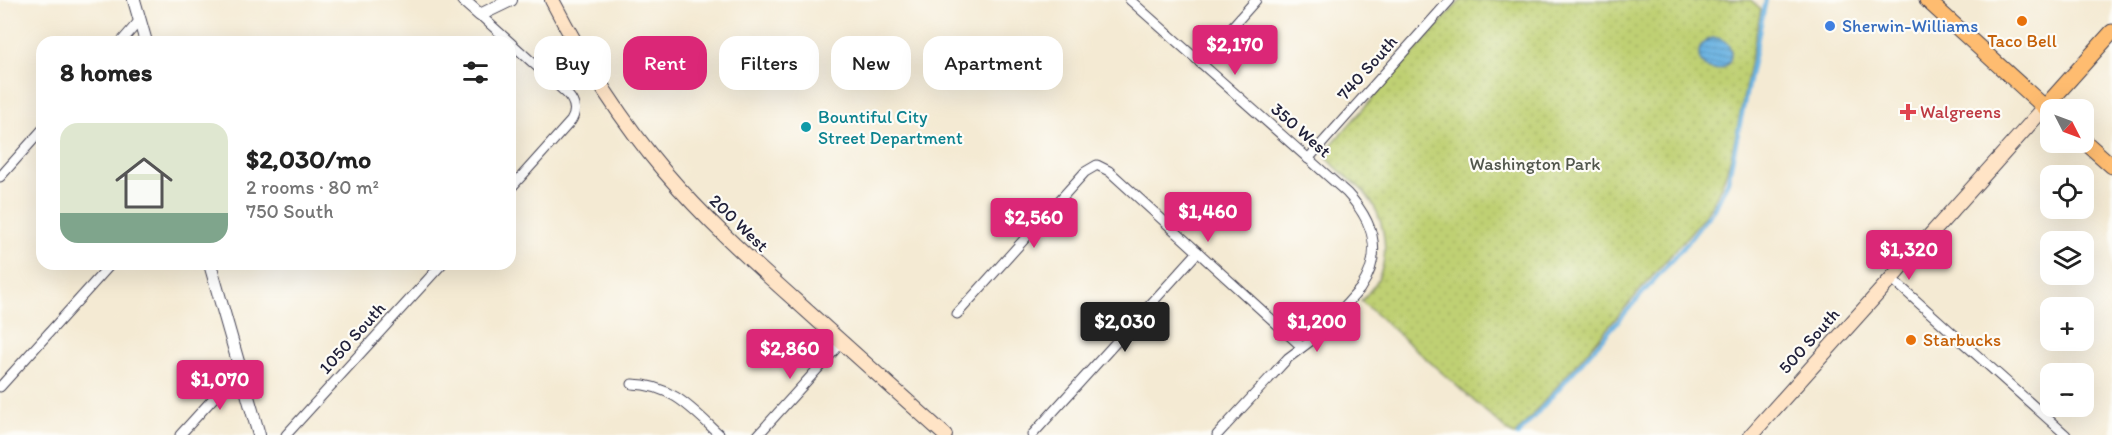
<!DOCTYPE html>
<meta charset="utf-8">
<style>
body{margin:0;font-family:Itim,sans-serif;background:#f6f6f6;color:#222;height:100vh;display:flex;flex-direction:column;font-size:22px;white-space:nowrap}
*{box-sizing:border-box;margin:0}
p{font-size:20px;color:#767676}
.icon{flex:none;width:33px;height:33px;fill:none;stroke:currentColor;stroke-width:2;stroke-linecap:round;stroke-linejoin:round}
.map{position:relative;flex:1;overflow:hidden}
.side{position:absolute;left:36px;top:36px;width:480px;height:234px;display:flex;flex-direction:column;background:#fff;border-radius:18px;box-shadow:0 6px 24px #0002}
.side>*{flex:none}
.hud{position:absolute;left:534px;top:36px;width:570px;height:54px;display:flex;gap:12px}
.needle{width:39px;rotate:132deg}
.controls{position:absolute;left:2040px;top:99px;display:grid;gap:12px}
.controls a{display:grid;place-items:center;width:54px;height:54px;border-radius:12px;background:#fff;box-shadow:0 6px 24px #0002;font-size:30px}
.price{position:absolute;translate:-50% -51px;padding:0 14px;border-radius:6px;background:#db2777;color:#fff;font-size:20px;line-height:39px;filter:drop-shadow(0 2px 3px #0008)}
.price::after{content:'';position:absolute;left:50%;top:36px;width:18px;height:14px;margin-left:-9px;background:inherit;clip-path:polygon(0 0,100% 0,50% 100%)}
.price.current{background:#222;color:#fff}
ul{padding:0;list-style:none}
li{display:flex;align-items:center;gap:18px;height:150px;padding:0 24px}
li span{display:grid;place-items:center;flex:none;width:168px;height:120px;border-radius:18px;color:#555}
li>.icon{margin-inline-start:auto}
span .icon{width:72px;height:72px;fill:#fffc;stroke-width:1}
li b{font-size:26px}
h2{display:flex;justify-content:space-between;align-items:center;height:72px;padding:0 24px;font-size:26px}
.tag{padding:0 21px;border-radius:18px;background:#fff;box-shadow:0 6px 24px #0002;font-size:21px;line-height:54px}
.tag.current{background:#db2777;color:#fff}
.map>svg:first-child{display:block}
.park{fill:url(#park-dots);stroke:#707957;stroke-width:1.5}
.water{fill:url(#water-rules);stroke:#466a8e;stroke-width:1.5}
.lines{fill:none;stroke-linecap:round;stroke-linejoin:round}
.stream{stroke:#6ab3e2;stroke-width:4}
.minor-casing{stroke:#424052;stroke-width:11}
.tertiary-casing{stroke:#424052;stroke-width:14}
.secondary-casing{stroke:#424052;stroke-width:16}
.primary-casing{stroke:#424052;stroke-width:17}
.minor{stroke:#fff;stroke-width:9}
.tertiary{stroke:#fff;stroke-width:12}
.secondary{stroke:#ffe4c6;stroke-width:14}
.primary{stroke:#febc70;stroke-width:15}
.food-dot{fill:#e8710a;stroke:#fdfcf7;stroke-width:2}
.shop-dot{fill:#3f7fe0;stroke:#fdfcf7;stroke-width:2}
.health-dot{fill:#e0444e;stroke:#fdfcf7;stroke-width:2}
.culture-dot{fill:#0f9aa8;stroke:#fdfcf7;stroke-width:2}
.labels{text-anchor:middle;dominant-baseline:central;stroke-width:4.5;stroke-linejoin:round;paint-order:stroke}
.shop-label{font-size:18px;fill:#366cbe;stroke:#fdfcf7;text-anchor:start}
.food-label{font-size:18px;fill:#c56008;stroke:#fdfcf7}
.street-label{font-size:18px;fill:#22223b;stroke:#fdfcf7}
.health-label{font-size:18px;fill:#be3a42;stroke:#fdfcf7;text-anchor:start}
.culture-label{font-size:18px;fill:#0d838f;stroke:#fdfcf7;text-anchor:start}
.park-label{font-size:18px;fill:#51564c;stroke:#fdfcf7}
</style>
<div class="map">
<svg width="2112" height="435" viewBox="0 0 2112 435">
<defs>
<pattern id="park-dots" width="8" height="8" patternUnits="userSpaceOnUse" patternTransform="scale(1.5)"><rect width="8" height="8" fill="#bfd073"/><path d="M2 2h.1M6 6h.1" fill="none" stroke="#a4b264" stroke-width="1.8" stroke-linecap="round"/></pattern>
<pattern id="water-rules" width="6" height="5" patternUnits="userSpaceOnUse" patternTransform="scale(1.5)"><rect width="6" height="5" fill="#6ab3e2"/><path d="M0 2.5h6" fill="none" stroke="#5791b8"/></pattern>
</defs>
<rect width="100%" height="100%" fill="#fdfcf7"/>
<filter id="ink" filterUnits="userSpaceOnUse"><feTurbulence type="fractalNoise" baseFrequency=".0167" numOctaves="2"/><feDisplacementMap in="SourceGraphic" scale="12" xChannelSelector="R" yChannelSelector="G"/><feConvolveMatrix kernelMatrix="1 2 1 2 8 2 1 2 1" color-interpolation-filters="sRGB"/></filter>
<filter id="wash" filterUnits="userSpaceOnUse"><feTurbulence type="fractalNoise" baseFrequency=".008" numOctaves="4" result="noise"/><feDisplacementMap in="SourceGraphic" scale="24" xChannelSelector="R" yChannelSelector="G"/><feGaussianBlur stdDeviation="1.35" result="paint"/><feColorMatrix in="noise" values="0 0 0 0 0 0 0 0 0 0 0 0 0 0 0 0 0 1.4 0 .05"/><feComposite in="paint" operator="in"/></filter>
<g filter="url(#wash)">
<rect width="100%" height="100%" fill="#f4ead3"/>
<path class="park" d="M1461,0H1751L1761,9C1755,41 1748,73 1742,105C1733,147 1729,183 1703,218L1515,435L1510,433L1361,301C1367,294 1374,287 1378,279C1391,251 1384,215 1364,192C1353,180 1336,171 1327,157L1331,145Z"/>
<circle class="water" cx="1715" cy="54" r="16"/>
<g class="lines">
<polyline class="stream" points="1518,435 1686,244 1714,209 1728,181 1766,0"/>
</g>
</g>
<g filter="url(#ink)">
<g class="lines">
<defs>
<g id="minor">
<path d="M1130,0L1347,193C1374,222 1384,254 1360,289L1320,334L1288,358L1217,435"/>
<path d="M480,15L565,92C574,100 578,110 571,121L510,189"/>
<polyline points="121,42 140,20"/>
<polyline points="1200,63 1256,0"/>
<polyline points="1308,159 1450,0"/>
<polyline points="0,177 42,130"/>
<polyline points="1891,278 2066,435"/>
<polyline points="957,314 1085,172 1097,165 1109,171 1302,347"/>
<path d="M632,384C672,385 692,409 720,435"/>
<polyline points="0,387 111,264"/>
<polyline points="180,435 240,369"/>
<polyline points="286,435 442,264"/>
<polyline points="758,435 842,342"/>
<polyline points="1032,435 1198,252"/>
</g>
<g id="tertiary">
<polyline points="134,0 146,42"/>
<polyline points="463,0 480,15 511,0"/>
<polyline points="210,264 259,435"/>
</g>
<g id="secondary">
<path d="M552,0C583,60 620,119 664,171C704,218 750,260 796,301C846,346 895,390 945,435"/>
<polyline points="1751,435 2045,107"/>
</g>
<g id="primary">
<polyline points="1927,0 2050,112"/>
<polyline points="2045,107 2112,32"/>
<polyline points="2084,141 2112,166"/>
</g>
</defs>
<use href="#minor" class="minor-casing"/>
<use href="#tertiary" class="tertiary-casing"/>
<use href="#secondary" class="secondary-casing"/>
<use href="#primary" class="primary-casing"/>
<use href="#minor" class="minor"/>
<use href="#tertiary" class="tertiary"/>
<use href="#secondary" class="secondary"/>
<use href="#primary" class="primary"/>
</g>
</g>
<g class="food-dot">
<circle cx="2022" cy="21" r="6"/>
<circle cx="1911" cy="340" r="6"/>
</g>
<circle class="shop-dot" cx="1830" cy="26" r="6"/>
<path class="health-dot" d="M1905 103h6v6h6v6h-6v6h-6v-6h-6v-6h6z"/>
<circle class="culture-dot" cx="806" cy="127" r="6"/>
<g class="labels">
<g class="shop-label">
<text x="1842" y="26">Sherwin-Williams</text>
</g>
<g class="food-label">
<text x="2022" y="41">Taco Bell</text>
<text x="1923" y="340" text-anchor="start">Starbucks</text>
</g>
<g class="street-label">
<text transform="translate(1367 68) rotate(-48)">740 South</text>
<text transform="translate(1301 130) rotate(41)">350 West</text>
<text transform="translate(739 223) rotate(44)">200 West</text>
<text transform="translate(352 338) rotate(-48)">1050 South</text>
<text transform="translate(1809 341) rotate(-48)">500 South</text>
</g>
<g class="health-label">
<text x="1920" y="112">Walgreens</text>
</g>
<g class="culture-label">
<text x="818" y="117">Bountiful City<tspan x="818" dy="21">Street Department</tspan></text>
</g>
<g class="park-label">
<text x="1535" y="164">Washington Park</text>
</g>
</g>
</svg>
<div class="controls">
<a><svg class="needle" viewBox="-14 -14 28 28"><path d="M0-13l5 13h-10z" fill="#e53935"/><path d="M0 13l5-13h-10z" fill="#767676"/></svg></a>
<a><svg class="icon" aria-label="locate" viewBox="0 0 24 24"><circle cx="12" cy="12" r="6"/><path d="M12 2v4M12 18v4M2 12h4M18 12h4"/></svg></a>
<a><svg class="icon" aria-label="layers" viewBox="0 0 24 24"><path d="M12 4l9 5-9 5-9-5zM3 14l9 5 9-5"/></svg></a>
<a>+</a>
<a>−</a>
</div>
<b class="price" style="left:1235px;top:76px">$2,170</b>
<b class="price" style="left:1208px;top:243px">$1,460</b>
<b class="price" style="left:1034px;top:249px">$2,560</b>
<b class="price" style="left:1909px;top:281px">$1,320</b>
<b class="price current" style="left:1125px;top:353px">$2,030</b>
<b class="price" style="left:1317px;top:353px">$1,200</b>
<b class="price" style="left:790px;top:380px">$2,860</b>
<b class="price" style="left:220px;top:411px">$1,070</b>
<div class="hud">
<a class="tag">Buy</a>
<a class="tag current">Rent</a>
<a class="tag">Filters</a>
<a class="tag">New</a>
<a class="tag">Apartment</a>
</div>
<section class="side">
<h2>8 homes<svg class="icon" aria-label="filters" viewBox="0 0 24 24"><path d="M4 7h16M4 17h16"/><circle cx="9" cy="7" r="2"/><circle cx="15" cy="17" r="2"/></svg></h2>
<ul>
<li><span style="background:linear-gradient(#dfe7d0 75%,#7fa58c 0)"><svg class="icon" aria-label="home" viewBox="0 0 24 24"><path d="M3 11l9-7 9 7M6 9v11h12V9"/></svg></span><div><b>$2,030/mo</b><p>2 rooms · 80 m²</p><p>750 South</p></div></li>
</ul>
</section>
</div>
